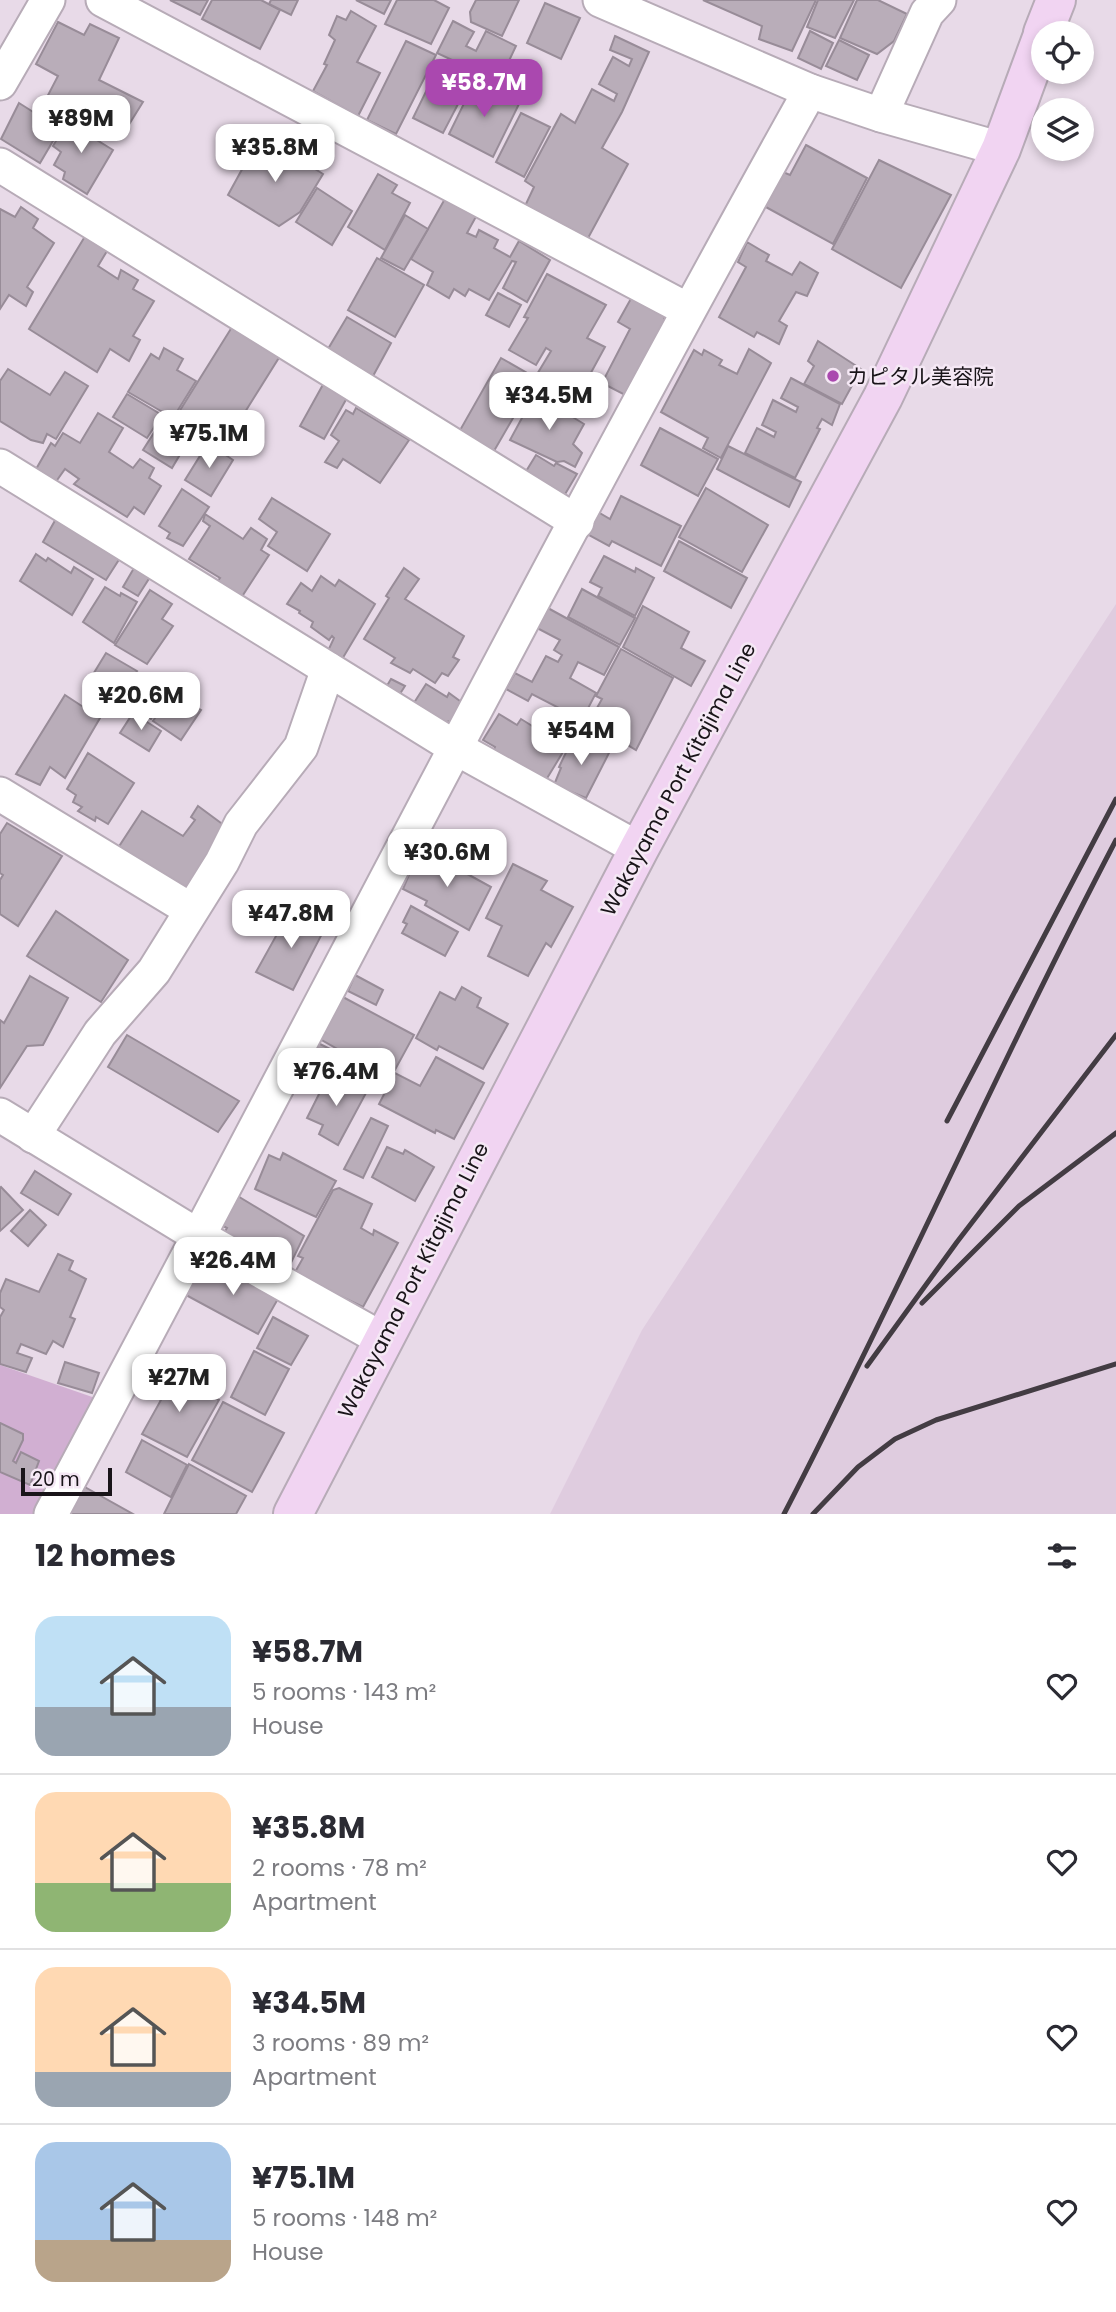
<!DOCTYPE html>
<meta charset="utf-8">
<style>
body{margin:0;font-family:Poppins,"Noto Sans JP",sans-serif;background:#f7f7f7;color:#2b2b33;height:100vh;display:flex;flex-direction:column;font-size:26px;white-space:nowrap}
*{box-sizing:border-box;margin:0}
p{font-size:23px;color:#7c7c81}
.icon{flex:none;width:38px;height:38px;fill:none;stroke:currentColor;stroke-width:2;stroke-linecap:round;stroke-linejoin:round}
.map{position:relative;height:1514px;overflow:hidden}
.side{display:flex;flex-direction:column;background:#fff;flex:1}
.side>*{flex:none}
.tools{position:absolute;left:1031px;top:21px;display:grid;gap:14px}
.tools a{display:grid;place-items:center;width:63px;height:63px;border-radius:50%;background:#fff;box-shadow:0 4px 10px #0003;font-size:35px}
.scale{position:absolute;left:21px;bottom:18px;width:91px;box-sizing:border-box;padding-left:7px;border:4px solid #191419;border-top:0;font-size:19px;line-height:24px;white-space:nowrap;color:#191419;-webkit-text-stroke:5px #f5e8f5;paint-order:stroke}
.price{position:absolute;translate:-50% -60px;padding:0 16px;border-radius:14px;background:#fff;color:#222;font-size:23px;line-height:46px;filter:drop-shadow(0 2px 4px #0008)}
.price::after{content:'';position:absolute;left:50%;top:42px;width:21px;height:16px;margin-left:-10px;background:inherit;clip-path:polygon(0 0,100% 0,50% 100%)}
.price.on{background:#aa48af;color:#fff}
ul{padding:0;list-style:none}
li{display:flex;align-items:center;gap:21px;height:175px;padding:0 35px}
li+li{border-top:2px solid #e1e1e2}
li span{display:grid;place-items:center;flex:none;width:196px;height:140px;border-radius:21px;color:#555}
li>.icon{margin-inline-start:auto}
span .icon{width:84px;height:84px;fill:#fffc;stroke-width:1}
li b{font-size:30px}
h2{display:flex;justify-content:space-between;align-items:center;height:84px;padding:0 35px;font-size:30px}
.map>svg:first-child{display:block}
.built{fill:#dfccdf}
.green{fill:#d1afd2}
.building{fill:#b9adb9;stroke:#988c98;stroke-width:2}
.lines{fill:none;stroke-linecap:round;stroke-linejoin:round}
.street-casing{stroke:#b7abb7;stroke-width:37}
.secondary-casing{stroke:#b7abb7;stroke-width:42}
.street{stroke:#fff;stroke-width:33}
.secondary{stroke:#f1d4f2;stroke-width:38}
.rail{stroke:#433c43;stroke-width:5}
.poi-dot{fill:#aa48af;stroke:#f5e8f5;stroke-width:2.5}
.labels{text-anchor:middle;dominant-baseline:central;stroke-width:5;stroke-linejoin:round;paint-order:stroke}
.poi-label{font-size:21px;fill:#191419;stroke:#f5e8f5;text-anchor:start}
.street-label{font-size:21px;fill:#191419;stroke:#f5e8f5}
</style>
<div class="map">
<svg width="1116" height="1514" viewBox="0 0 1116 1514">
<rect width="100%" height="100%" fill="#e8dae8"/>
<polygon class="built" points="1116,604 1116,1514 550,1514 642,1330"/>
<polygon class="green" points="0,1365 98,1399 38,1514 0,1514"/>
<g class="building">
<polygon points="170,0 208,0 200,15"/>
<polygon points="212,0 261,0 280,10 260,49 202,19"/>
<polygon points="271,0 298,0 291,15 269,4"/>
<polygon points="356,0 391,0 384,14"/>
<polygon points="397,0 434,0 449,8 431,44 385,24"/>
<polygon points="476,0 519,0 502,36 471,22 470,12"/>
<polygon points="703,0 816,0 792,51 759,39 762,26"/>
<polygon points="818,0 854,0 835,38 807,27"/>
<polygon points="857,0 878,0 907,14 894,41 877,54 840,38"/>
<polygon points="545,3 580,18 561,59 527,43"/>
<polygon points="351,11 376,26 357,62 380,73 358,116 313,91 327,65 324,64 335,40 329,35 337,16 346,20"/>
<polygon points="453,21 474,32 466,46 476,51 486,31 516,46 499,82 437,53"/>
<polygon points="58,22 84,35 90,24 119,38 99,80 143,102 120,139 46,99 58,76 36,64"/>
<polygon points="810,31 833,43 821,69 798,58"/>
<polygon points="615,36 649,52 622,112 602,148 628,164 587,240 525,206 534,187 525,181 561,114 575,123 592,89 614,101 617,94 599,84 613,57 629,66 632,59 610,50"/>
<polygon points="839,40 869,55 857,80 826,66"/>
<polygon points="406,41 436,55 396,134 367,120"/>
<polygon points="437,69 468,85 443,133 413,118"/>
<polygon points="475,81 519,104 493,157 449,134"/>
<polygon points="19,103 60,129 40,163 1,139"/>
<polygon points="521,113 550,127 524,177 496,162"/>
<polygon points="73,116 95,130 92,137 113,150 87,194 63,179 65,172 54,165 61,152 53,146 66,124 70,126"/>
<polygon points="257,142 291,154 323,174 300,212 279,226 228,195"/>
<polygon points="806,145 867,178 833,244 764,206 783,172 790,175"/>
<polygon points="879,160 951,195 901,288 832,249"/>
<polygon points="378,174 397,185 392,193 410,203 385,250 348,227"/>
<polygon points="317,188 352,211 332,245 296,222"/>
<polygon points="446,197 478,213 467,233 476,237 479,230 498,240 494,248 510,257 519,241 550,260 527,302 503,288 516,262 512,261 489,300 469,289 465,296 454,289 449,298 427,285 433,272 411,259"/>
<polygon points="21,207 38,219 33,228 54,243 27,287 33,292 26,306 9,295 0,309 0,209 15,217"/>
<polygon points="405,215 428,229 404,270 381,258"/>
<polygon points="87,233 110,246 98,266 118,279 121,270 138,280 133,289 154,301 133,336 140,340 129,361 110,349 97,372 29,329"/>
<polygon points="747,242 769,255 766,261 792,275 800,262 818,273 807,296 796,292 779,321 787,326 779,344 757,332 754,337 719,317 746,267 738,262"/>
<polygon points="377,258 424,285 395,337 348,310"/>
<polygon points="547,274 606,305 587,338 605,347 576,400 536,376 551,351 546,348 536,365 509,350 528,318 524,317"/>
<polygon points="498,293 521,305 509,327 486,315"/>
<polygon points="633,295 662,310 666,325 627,396 602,383 630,329 618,322"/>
<polygon points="347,317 391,343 373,376 328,349"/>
<polygon points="232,327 280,356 222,449 174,420"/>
<polygon points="818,341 861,369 842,404 804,384 814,366 808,361"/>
<polygon points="164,348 183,359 177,370 196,381 173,418 128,392 151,354 159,359"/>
<polygon points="749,349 771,363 721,458 703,448 708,438 661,412 694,350 702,355 704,350 722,360 719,365 737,374"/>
<polygon points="501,358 536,378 494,451 459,432"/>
<polygon points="8,369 50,395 65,372 88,386 56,439 47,434 43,443 31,440 0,421 0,381"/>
<polygon points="791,378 840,404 832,425 822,419 817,428 820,429 795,478 745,453 757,428 774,437 776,432 762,425 773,400 796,412 798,407 781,398"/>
<polygon points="325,381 348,396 324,439 300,426"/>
<polygon points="127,394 162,415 147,438 113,417"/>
<polygon points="535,394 584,424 573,444 582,453 575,467 564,461 557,462 510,440"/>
<polygon points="356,408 409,440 380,483 343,459 337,468 325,462 339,441 331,435 346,410 353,414"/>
<polygon points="98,413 123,428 109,452 133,468 140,459 154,468 149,478 161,486 144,514 134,507 127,517 74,484 79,479 65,469 55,483 35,471 51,443 55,446 63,433 80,443"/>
<polygon points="164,417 191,436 172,468 143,450"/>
<polygon points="660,428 718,459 698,496 641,465"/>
<polygon points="208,443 233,460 211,496 185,480"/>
<polygon points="728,446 801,482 789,507 717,469"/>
<polygon points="536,455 554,466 556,463 577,474 564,496 525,473"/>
<polygon points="706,488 768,525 742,572 679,537"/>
<polygon points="182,489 209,507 183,546 167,538 170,533 159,526"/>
<polygon points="621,496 681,526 661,566 612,541 609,546 585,533 598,512 610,519"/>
<polygon points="272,498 330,534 307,571 268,546 277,532 259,519"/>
<polygon points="205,514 243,539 251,528 267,539 261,550 269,555 241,598 217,582 220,578 189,559 210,526 203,521"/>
<polygon points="57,517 120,558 106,580 43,542"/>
<polygon points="679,541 747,578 731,608 664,571"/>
<polygon points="36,554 46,561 48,558 71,573 74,567 93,579 72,615 20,581"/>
<polygon points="604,556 635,572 636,568 654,578 635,616 598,596 602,588 590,582"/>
<polygon points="134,568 150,577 138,596 123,587"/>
<polygon points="404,568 419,579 405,599 464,636 453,657 459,660 448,676 442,673 435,683 413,669 410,673 391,663 395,658 364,639 389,598 386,596"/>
<polygon points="321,576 335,586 339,580 375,604 341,661 327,653 334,638 332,636 329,640 311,627 313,622 299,613 300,611 287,604 301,583 312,591"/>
<polygon points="105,587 120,596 121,593 137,602 114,643 83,622"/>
<polygon points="582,589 635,618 620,645 568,617"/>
<polygon points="150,590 172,604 162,619 173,626 147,664 115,645"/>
<polygon points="643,606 689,632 681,648 705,661 691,686 623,647"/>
<polygon points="546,607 619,647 604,675 578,662 570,678 596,693 582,720 532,694 528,701 506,689 515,673 532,682 546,656 558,662 562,655 554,650 560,640 537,628"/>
<polygon points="621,649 673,678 636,750 614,737 608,748 582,735 602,699 596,696"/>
<polygon points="106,653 137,671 120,700 89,681"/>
<polygon points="139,673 169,691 151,719 121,701"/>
<polygon points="391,679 405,686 398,697 385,689"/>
<polygon points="426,684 447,697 449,693 464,704 454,720 439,724 412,706"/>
<polygon points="172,692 201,710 181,740 153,721"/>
<polygon points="65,695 100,718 65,778 50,767 40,785 16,774"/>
<polygon points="133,713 161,731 149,751 120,733"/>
<polygon points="499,714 517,725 521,719 566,747 546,780 493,752 495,747 483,740"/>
<polygon points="575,734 609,753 586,798 554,785 561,768 559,767"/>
<polygon points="88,753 134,783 108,824 96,817 95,821 78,811 82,807 73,802 76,795 67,789"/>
<polygon points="198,806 225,826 187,888 118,848 142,811 183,836 195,820 191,817"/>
<polygon points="7,823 62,856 18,926 0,914 0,880 3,875 0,873 0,834"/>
<polygon points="420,848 491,887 469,930 425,905 427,901 403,889"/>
<polygon points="513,864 547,881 541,890 573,907 551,947 546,943 528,976 488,956 502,926 486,918"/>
<polygon points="411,906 458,932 445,956 402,933 407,924 403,922"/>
<polygon points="291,909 325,928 293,990 256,972"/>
<polygon points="56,911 128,960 101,1002 27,956"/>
<polygon points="355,975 383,990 376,1005 348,991"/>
<polygon points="30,976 68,998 43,1045 27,1046 0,1088 0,1020 4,1023"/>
<polygon points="462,987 481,998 477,1007 508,1024 483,1069 439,1046 437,1050 416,1038 440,992 455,1000"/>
<polygon points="341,996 414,1035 390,1079 320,1039"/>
<polygon points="127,1035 239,1101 218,1132 108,1067"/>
<polygon points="318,1043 332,1050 321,1070 308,1065"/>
<polygon points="436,1057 484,1083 454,1139 436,1130 435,1133 379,1104 395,1073 420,1086"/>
<polygon points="329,1074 366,1093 338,1145 319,1134 323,1125 307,1118"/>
<polygon points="371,1118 388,1126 363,1178 344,1169"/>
<polygon points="387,1147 403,1154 405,1150 434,1167 415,1201 372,1177"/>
<polygon points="283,1153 336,1181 316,1217 255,1189 269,1155 280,1160"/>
<polygon points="35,1171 71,1194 58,1215 21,1193"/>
<polygon points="1,1187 23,1210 0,1231 0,1188"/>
<polygon points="339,1188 372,1204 361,1228 373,1235 374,1230 398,1243 363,1307 294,1274 303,1258 298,1256 333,1190"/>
<polygon points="236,1195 304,1236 288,1269 223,1235 227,1228 221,1225"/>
<polygon points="30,1210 46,1225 28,1246 11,1231"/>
<polygon points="58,1254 73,1261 69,1270 86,1279 70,1317 75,1319 63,1347 53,1341 46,1354 21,1344 17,1353 32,1358 26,1372 0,1364 0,1317 4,1310 0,1307 0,1293 6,1279 39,1292"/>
<polygon points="215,1264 279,1297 258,1334 186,1295 202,1266"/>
<polygon points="273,1317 308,1336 291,1365 257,1348"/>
<polygon points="254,1351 289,1369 265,1415 231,1397"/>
<polygon points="65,1362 99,1373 92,1393 58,1383"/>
<polygon points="163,1370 219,1400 187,1457 142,1434 161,1400 143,1391 156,1385"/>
<polygon points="223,1402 284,1433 252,1492 192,1460"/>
<polygon points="0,1423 23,1434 23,1440 13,1461 16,1463 21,1452 39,1461 30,1485 0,1472"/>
<polygon points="142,1440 187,1465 171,1497 126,1472"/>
<polygon points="189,1464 246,1496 236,1514 164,1514"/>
<polygon points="83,1486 133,1514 69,1514"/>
</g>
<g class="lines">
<defs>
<g id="street">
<polyline points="103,0 688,310"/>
<polyline points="600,0 810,91 881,115 1001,149"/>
<polyline points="0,83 48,0"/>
<polyline points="881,115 927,13 939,0"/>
<polyline points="0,165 577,522"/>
<polyline points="0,466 456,748 639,849"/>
<polyline points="0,794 191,910"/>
<polyline points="0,1115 200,1237 382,1339"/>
<polyline points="33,1136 100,1033 154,971 222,862 241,824 301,747 328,669"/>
<path d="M51,1514C305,1040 548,560 810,91"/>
</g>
<g id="secondary">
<polyline points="1043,33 1056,0"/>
<polyline points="293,1514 639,849 883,397 1001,149 1043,35"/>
</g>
</defs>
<use href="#street" class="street-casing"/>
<use href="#secondary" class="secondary-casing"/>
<use href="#street" class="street"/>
<use href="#secondary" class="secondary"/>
<g class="rail">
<polyline points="947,1121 1116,799"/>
<polyline points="922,1303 1019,1206 1116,1133"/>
<polyline points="867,1366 957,1242 1116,1035"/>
<path d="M784,1514C899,1292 1000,1062 1116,840"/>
<polyline points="813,1514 858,1467 895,1439 936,1420 1116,1364"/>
</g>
</g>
<circle class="poi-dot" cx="833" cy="376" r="7"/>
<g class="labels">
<g class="poi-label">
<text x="847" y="376">カピタル美容院</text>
</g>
<g class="street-label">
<text transform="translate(678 779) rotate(-62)">Wakayama Port Kitajima Line</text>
<text transform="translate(413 1280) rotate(-63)">Wakayama Port Kitajima Line</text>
</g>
</g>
</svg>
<div class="tools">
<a><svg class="icon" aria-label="locate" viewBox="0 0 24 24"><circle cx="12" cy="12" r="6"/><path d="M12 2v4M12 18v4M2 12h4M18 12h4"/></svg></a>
<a><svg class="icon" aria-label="layers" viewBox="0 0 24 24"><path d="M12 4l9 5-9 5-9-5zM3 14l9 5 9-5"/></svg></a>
</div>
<div class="scale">20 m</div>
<b class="price on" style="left:484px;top:119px">¥58.7M</b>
<b class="price" style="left:81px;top:155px">¥89M</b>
<b class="price" style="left:275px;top:184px">¥35.8M</b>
<b class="price" style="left:549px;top:432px">¥34.5M</b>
<b class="price" style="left:209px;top:470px">¥75.1M</b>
<b class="price" style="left:141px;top:732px">¥20.6M</b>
<b class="price" style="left:581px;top:767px">¥54M</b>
<b class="price" style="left:447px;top:889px">¥30.6M</b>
<b class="price" style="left:291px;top:950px">¥47.8M</b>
<b class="price" style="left:336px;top:1108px">¥76.4M</b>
<b class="price" style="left:233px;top:1297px">¥26.4M</b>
<b class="price" style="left:179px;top:1414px">¥27M</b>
</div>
<section class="side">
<h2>12 homes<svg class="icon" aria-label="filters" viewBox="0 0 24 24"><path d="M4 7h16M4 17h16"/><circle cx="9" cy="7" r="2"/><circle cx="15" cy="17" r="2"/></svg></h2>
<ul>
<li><span style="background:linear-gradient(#bfe0f5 65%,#9aa5b1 0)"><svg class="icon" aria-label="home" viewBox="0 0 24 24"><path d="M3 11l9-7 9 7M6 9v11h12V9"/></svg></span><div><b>¥58.7M</b><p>5 rooms · 143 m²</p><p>House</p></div><svg class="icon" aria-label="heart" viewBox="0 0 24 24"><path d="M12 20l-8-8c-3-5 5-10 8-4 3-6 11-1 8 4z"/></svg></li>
<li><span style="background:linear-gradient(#ffd9b3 65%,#8fb573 0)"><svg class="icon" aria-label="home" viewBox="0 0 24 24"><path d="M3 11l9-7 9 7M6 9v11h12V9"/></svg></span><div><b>¥35.8M</b><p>2 rooms · 78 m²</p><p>Apartment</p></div><svg class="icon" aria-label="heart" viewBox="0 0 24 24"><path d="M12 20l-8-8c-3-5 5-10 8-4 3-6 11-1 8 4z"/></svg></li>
<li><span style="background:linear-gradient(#ffd9b3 75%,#9aa5b1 0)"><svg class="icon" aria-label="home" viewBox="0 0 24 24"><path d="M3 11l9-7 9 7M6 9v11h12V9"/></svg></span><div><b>¥34.5M</b><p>3 rooms · 89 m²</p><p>Apartment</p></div><svg class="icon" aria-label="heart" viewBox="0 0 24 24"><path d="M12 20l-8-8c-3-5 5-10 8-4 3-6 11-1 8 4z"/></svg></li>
<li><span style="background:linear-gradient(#a9c7e8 70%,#b9a48a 0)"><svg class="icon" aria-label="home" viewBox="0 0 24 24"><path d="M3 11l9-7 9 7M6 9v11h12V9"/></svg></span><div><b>¥75.1M</b><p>5 rooms · 148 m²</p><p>House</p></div><svg class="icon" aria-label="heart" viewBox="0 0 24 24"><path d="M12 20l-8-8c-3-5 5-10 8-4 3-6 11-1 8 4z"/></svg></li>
</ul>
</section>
